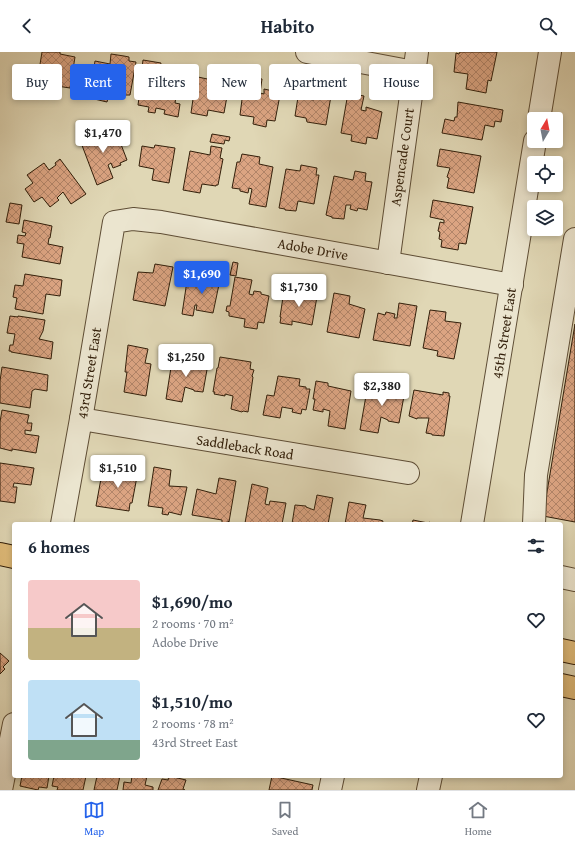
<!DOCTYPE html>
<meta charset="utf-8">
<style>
body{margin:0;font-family:"Gentium Book Plus",serif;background:#f6f6f7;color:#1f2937;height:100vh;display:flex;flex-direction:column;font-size:15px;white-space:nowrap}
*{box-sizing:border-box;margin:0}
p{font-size:13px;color:#747a83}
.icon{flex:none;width:22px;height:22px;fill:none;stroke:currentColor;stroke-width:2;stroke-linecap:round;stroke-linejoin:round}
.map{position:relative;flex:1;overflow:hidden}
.panel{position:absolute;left:12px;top:470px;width:551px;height:256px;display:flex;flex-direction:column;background:#fff;border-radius:4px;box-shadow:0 2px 6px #0003}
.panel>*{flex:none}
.banner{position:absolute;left:12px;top:12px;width:551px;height:36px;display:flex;gap:8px}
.needle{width:26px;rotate:10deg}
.buttons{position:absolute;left:527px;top:60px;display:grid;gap:8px}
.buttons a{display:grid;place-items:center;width:36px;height:36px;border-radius:4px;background:#fff;box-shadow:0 2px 6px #0003;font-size:20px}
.price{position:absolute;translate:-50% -34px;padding:0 9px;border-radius:4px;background:#fff;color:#222;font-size:13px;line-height:26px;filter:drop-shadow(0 1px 2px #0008)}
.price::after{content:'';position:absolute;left:50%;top:24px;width:12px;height:9px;margin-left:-6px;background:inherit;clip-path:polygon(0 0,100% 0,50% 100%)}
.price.selected{background:#2563eb;color:#fff}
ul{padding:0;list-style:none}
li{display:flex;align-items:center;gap:12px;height:100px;padding:0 16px}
li span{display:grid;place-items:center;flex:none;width:112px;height:80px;border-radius:4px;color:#555}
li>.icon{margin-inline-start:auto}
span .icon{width:48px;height:48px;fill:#fffc;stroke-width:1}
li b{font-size:17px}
h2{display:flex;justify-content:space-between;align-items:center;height:48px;padding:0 16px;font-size:17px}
.chip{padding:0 14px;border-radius:4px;background:#fff;box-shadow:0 2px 6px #0003;font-size:14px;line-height:36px}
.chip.selected{background:#2563eb;color:#fff}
header{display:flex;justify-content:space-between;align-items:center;height:52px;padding:0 16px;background:#fff;font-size:18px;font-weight:700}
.tabs{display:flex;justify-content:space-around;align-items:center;height:56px;border-top:1px solid #e0e1e3;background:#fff;font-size:11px;color:#747a83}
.tabs a{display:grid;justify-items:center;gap:2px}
.tabs .selected{color:#2563eb}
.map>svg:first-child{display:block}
.building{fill:url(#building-cross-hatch);stroke:#321f0a}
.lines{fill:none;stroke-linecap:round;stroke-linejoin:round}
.minor-casing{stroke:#5e4d35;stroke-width:24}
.major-casing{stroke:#321f0a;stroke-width:24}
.minor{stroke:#ebe5cf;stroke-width:22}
.major{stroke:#e0bc7a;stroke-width:22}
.labels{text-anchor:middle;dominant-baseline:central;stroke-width:3;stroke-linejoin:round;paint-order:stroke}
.street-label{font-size:14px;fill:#321f0a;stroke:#ebe5cf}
</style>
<header><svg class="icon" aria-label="back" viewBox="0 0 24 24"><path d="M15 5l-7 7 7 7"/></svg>Habito<svg class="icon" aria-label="search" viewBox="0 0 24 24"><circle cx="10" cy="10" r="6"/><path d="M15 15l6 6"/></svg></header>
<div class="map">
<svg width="575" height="738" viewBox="0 0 575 738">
<defs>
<pattern id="building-cross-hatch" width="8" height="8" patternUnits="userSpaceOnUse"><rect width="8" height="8" fill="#dba482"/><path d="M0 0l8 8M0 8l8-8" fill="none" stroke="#b28569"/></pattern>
</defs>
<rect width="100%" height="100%" fill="#e0d7b5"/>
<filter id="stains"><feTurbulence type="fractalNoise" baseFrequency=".005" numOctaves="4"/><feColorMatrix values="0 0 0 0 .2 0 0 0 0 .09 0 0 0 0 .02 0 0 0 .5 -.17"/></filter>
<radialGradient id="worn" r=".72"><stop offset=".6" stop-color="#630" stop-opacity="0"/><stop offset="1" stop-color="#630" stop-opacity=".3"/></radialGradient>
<g class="building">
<polygon points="42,0 60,0 60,2 75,5 70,36 37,31"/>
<polygon points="460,0 497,0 491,29 488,28 486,41 466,37 468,22 454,20 456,1 459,2"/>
<polygon points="111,2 124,4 129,5 129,9 136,10 130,43 123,43 122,44 109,42 107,50 90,46 91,39 90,39 95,9 110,12"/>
<polygon points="143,8 161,11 158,25 162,26 163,21 172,22 171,25 179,26 175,51 180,52 178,65 164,62 165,58 156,56 155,61 148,60 149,55 138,53 139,46 138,46"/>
<polygon points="213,19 219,20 219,19 231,22 224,61 208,58 207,64 191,61 196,26 198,25 212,28"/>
<polygon points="245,24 262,27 260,41 264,42 264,37 273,39 272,42 280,43 275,69 267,68 266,75 253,72 254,65 240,63"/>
<polygon points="316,36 332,38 326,73 307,70 306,66 295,64 298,45 314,48"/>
<polygon points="348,41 364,44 361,58 366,59 366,55 382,60 377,87 367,85 366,92 351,89 352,83 341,81"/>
<polygon points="458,50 503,58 501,70 495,69 494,75 485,73 482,88 442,81 445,67 454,69 455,65 457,65"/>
<polygon points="109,77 111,84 117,82 127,108 120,111 121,113 113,116 111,111 108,113 113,126 97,133 80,88"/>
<polygon points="212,82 230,85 229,89 225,88 224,92 210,90"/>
<polygon points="155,93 175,96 169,131 152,128 154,117 139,114 142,94 154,96"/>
<polygon points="211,94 222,96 220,106 223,107 218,133 216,133 216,134 202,132 200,141 183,138 190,99 210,103"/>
<polygon points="440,97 481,104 474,141 447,136 449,126 447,125 450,116 437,114"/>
<polygon points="242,102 260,105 259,112 273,115 266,155 249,152 252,137 249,136 248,141 240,139 240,137 232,136 237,110 240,110"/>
<polygon points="60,107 86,142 71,152 63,140 57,146 59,148 50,155 42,145 34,150 25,137 33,131 27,123 44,111 49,118 56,113 55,111"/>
<polygon points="301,113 317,116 316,123 319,123 314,152 298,149 296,159 285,158 285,157 279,156 286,117 300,119"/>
<polygon points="355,119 366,121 365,129 372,130 367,158 358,156 357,159 350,157 351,153 346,153 344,167 332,166 332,165 326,163 334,124 353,128"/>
<polygon points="433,148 473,155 466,192 459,191 458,198 441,195 442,188 439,187 440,180 438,179 440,170 444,171 444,168 430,165"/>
<polygon points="10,151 22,153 19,172 6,170"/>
<polygon points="24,168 52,174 50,186 49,186 48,192 63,195 60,212 22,205 24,192 17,191 18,183 25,184 26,181 22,180"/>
<polygon points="233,210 238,211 236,224 230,223"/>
<polygon points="155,212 173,215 165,254 133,248 138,220 153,221"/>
<polygon points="204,220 221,223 213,261 196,258 197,253 195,253 193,264 182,262 187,229 202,232"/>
<polygon points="25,222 62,228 60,244 46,242 43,262 15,257 17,246 13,245 15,233 23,234"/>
<polygon points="235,225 252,228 249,242 253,243 254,239 261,240 261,242 269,244 264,271 258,270 257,277 244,275 245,267 229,264 229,260 226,259 227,254 230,254"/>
<polygon points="301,236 318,239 312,273 292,269 292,273 280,271 281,265 280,265 283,245 299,248"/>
<polygon points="334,241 350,244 349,252 365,257 359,286 327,280"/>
<polygon points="399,251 417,254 410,294 373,288 378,261 385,263 386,260 395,262 394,266 397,266"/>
<polygon points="430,258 446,260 445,269 461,271 454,307 437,304 438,299 423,296"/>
<polygon points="10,264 18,265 18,264 45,268 43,279 39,287 53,290 51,307 11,300 11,299 9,299 10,293 13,293 15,282 7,281"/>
<polygon points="575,272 575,470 543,464"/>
<polygon points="128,293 148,297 145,311 151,312 146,344 124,340 127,320 125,320"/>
<polygon points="187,305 200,307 200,310 208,312 203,340 194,339 194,338 185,335 182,350 166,347 172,309 185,312"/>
<polygon points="220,305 251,310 250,317 254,318 252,324 253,325 248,360 243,359 242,360 231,357 233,344 225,342 225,344 214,342 215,340 213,340 217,316 218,316"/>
<polygon points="2,315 48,323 47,339 35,337 32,339 30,356 0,351 0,329"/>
<polygon points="278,324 300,327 299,334 306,335 306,337 310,337 306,358 302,357 301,362 292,360 293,357 282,355 280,366 263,363 267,343 274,344"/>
<polygon points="316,329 328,331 328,334 351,339 345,377 328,374 330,359 323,357 323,360 313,358 315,347 313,347"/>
<polygon points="391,333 404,335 402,344 404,344 399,371 388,369 388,368 381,365 378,381 360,378 367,338 368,338 369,335 375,336 375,340 376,334 382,335 381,340 389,341"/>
<polygon points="414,338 443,343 443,340 449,341 449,344 450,344 444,384 432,383 432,382 426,381 429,366 417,366 417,367 409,364"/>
<polygon points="2,358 29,363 27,371 32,371 31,379 25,378 25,382 39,384 36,401 12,397 12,399 0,396 0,370"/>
<polygon points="0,411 34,416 31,433 14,431 13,435 17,435 15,451 0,449"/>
<polygon points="123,411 139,414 132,451 130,451 129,459 96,454 102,421 120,425"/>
<polygon points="154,415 171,418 169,434 187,435 181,463 169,460 168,463 162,462 163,456 148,454"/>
<polygon points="219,426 236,429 229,470 228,469 228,472 222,471 222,468 192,463 197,437 216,442"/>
<polygon points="252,432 268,436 265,452 269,453 270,449 286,451 282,472 245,471"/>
<polygon points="317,443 333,446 328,472 292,472 295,453 306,454 306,455 314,458"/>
<polygon points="349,450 366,453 363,466 380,468 383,469 382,472 345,472"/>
<polygon points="413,468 428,471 430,470 429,472 412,472"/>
<polygon points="0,601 9,609 3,615 5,617 0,622"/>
<polygon points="22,724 49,724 47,736 39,735 38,738 20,734"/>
<polygon points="54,724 86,724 83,738 57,738 58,735 52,734"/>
<polygon points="97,724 120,724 117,738 94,738"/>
<polygon points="132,724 147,724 145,733 153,735 153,738 123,738 124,730 131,731"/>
<polygon points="169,724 186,728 183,737 185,738 158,738 162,727 168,728"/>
<polygon points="272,724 313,733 312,738 269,738"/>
</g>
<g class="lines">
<defs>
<g id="minor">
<polyline points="307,0 414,20"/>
<polyline points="539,67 550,0"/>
<polyline points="388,211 417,0"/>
<polyline points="81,367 408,421"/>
<polyline points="62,472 81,367 114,170 133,167 161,170 512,233"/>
<polyline points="472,472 535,89"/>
<polyline points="534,472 536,423 575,187"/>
<polyline points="561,525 575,528"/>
<polyline points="1,738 14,672"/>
<polyline points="330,738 333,724"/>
<polyline points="428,738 431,724"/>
</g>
<g id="major">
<polyline points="0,502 14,505"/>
<polyline points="561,598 575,601"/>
<polyline points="561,633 575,636"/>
</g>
</defs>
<use href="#minor" class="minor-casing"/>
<use href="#major" class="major-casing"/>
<use href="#minor" class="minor"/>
<use href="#major" class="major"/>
</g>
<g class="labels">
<g class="street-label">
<text transform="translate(402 105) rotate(-82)">Aspencade Court</text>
<text transform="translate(313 197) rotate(10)">Adobe Drive</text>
<text transform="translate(504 281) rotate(-81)">45th Street East</text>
<text transform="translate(89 321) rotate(-81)">43rd Street East</text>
<text transform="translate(245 395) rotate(9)">Saddleback Road</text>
</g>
</g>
<rect width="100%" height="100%" filter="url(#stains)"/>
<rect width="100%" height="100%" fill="url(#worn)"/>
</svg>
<div class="buttons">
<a><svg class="needle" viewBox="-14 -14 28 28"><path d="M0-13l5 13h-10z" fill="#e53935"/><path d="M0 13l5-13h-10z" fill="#747a83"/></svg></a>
<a><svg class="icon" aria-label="locate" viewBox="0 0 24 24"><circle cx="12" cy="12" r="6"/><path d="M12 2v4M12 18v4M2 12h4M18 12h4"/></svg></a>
<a><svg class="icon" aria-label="layers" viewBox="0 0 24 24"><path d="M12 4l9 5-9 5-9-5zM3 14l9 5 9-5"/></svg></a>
</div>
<b class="price" style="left:103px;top:102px">$1,470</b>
<b class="price selected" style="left:202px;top:243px">$1,690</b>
<b class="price" style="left:299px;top:256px">$1,730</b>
<b class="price" style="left:186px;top:326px">$1,250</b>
<b class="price" style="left:382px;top:355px">$2,380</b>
<b class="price" style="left:118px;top:437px">$1,510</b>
<div class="banner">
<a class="chip">Buy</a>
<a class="chip selected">Rent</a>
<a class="chip">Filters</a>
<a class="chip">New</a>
<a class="chip">Apartment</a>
<a class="chip">House</a>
</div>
<section class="panel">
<h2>6 homes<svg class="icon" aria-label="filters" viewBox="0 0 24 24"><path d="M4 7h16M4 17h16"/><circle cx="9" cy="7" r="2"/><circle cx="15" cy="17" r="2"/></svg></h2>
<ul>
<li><span style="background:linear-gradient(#f6c9c9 60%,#c2b280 0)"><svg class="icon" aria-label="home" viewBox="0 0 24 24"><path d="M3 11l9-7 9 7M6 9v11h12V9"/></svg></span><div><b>$1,690/mo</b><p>2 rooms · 70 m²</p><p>Adobe Drive</p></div><svg class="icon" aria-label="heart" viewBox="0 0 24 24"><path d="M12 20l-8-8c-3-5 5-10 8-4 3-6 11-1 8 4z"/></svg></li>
<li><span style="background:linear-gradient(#bfe0f5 75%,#7fa58c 0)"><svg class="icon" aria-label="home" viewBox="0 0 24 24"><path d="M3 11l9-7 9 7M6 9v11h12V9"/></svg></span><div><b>$1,510/mo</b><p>2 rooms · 78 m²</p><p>43rd Street East</p></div><svg class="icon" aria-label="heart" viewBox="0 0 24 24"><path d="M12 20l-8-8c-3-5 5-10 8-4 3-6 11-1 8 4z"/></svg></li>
</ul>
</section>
</div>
<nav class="tabs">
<a class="selected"><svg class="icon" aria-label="map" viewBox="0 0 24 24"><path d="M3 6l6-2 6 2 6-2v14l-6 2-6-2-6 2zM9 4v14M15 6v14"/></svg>Map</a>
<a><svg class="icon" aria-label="saved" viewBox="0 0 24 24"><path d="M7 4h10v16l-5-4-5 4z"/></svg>Saved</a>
<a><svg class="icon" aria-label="home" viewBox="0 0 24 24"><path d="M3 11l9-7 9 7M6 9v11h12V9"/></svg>Home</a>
</nav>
